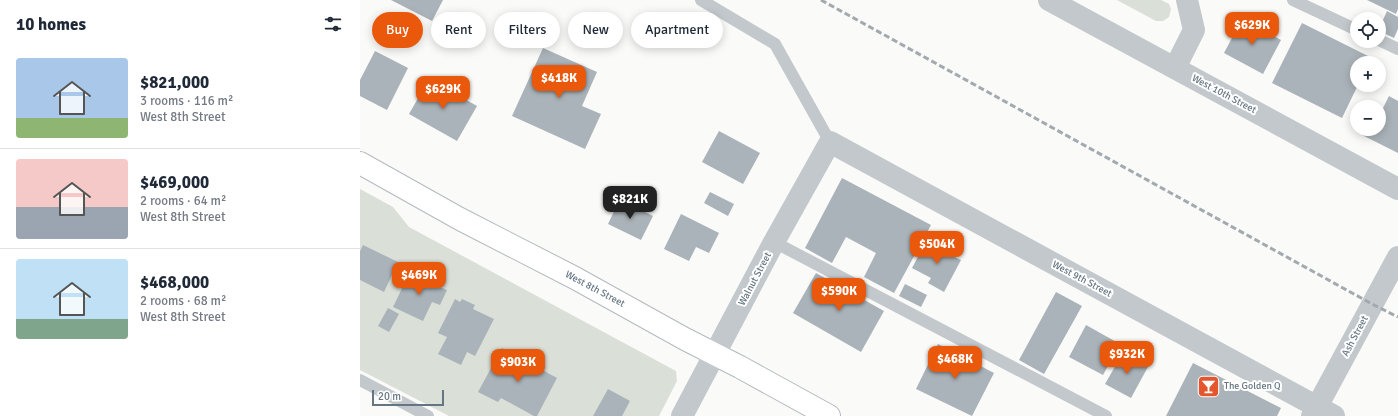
<!DOCTYPE html>
<meta charset="utf-8">
<style>
body{margin:0;font-family:Signika,sans-serif;background:#f2f2f3;color:#1f2937;height:100vh;display:flex;flex-direction:column;font-size:15px;white-space:nowrap}
*{box-sizing:border-box;margin:0}
p{font-size:13px;color:#747a83}
.icon{flex:none;width:22px;height:22px;fill:none;stroke:currentColor;stroke-width:2;stroke-linecap:round;stroke-linejoin:round}
.map{position:relative;flex:1;overflow:hidden}
.panel{display:flex;flex-direction:column;background:#fff;width:360px}
.panel>*{flex:none}
.hud{position:absolute;left:12px;top:12px;width:380px;height:36px;display:flex;gap:8px}
.buttons{position:absolute;left:990px;top:12px;display:grid;gap:8px}
.buttons a{display:grid;place-items:center;width:36px;height:36px;border-radius:50%;background:#fff;box-shadow:0 2px 10px #0003;font-size:20px}
.scale{position:absolute;left:12px;bottom:10px;width:72px;box-sizing:border-box;padding-left:4px;border:2px solid #657683;border-top:0;font-size:11px;line-height:14px;white-space:nowrap;color:#657683;-webkit-text-stroke:3px #fff;paint-order:stroke}
.price{position:absolute;translate:-50% -34px;padding:0 9px;border-radius:8px;background:#ea580c;color:#fff;font-size:13px;line-height:26px;filter:drop-shadow(0 1px 2px #0008)}
.price::after{content:'';position:absolute;left:50%;top:24px;width:12px;height:9px;margin-left:-6px;background:inherit;clip-path:polygon(0 0,100% 0,50% 100%)}
.price.on{background:#222;color:#fff}
ul{padding:0;list-style:none}
li{display:flex;align-items:center;gap:12px;height:100px;padding:0 16px}
li+li{border-top:1px solid #e0e1e3}
li span{display:grid;place-items:center;flex:none;width:112px;height:80px;border-radius:4px;color:#555}
li>.icon{margin-inline-start:auto}
span .icon{width:48px;height:48px;fill:#fffc;stroke-width:1}
li b{font-size:17px}
h2{display:flex;justify-content:space-between;align-items:center;height:48px;padding:0 16px;font-size:17px}
.chip{padding:0 14px;border-radius:18px;background:#fff;box-shadow:0 2px 10px #0003;font-size:14px;line-height:36px}
.chip.on{background:#ea580c;color:#fff}
main{display:flex;flex:1;min-height:0}
.map>svg:first-child{display:block}
.green{fill:#dadfd7}
.building{fill:#aab3b9}
.lines{fill:none;stroke-linecap:round;stroke-linejoin:round}
.secondary-casing{stroke:#b3babf;stroke-width:24}
.service{stroke:#c3c8cc;stroke-width:12}
.minor{stroke:#c3c8cc;stroke-width:22}
.secondary{stroke:#fff;stroke-width:22}
.rail{stroke:#a2aab0;stroke-width:3;stroke-dasharray:6 3;stroke-linecap:butt}
.labels{text-anchor:middle;dominant-baseline:central;stroke-width:4;stroke-linejoin:round;paint-order:stroke}
.street-label{font-size:10px;fill:#657683;stroke:#fff}
.poi-label{font-size:10px;fill:#657683;stroke:#fff;text-anchor:start}
</style>
<main>
<section class="panel">
<h2>10 homes<svg class="icon" aria-label="filters" viewBox="0 0 24 24"><path d="M4 7h16M4 17h16"/><circle cx="9" cy="7" r="2"/><circle cx="15" cy="17" r="2"/></svg></h2>
<ul>
<li><span style="background:linear-gradient(#a9c7e8 75%,#8fb573 0)"><svg class="icon" aria-label="home" viewBox="0 0 24 24"><path d="M3 11l9-7 9 7M6 9v11h12V9"/></svg></span><div><b>$821,000</b><p>3 rooms · 116 m²</p><p>West 8th Street</p></div></li>
<li><span style="background:linear-gradient(#f6c9c9 60%,#9aa5b1 0)"><svg class="icon" aria-label="home" viewBox="0 0 24 24"><path d="M3 11l9-7 9 7M6 9v11h12V9"/></svg></span><div><b>$469,000</b><p>2 rooms · 64 m²</p><p>West 8th Street</p></div></li>
<li><span style="background:linear-gradient(#bfe0f5 75%,#7fa58c 0)"><svg class="icon" aria-label="home" viewBox="0 0 24 24"><path d="M3 11l9-7 9 7M6 9v11h12V9"/></svg></span><div><b>$468,000</b><p>2 rooms · 68 m²</p><p>West 8th Street</p></div></li>
</ul>
</section>
<div class="map">
<svg width="1038" height="416" viewBox="0 0 1038 416">
<rect width="100%" height="100%" fill="#fafaf8"/>
<g class="green">
<polygon points="757,0 801,0 809,4 811,9 809,17 803,21 796,21"/>
<polygon points="0,189 33,207 49,227 316,371 317,381 299,416 89,416 0,370"/>
</g>
<g class="building">
<polygon points="31,0 83,0 72,21"/>
<polygon points="1007,0 1038,0 1038,9 1036,14"/>
<polygon points="1027,11 1038,17 1038,29 1034,38 1019,31 1019,29"/>
<polygon points="882,19 921,40 903,74 864,53"/>
<polygon points="942,23 1012,58 1010,63 997,63 997,85 998,85 982,118 912,83"/>
<polygon points="183,48 237,72 222,106 241,114 225,149 152,116"/>
<polygon points="15,51 48,68 27,110 0,96 0,80"/>
<polygon points="69,79 117,106 97,141 49,114"/>
<polygon points="1029,96 1038,101 1038,153 998,133 1001,129 1019,129 1019,116"/>
<polygon points="359,131 400,153 383,184 342,162"/>
<polygon points="482,178 571,225 534,293 504,277 516,253 486,237 472,263 445,248"/>
<polygon points="350,192 374,204 368,216 344,203"/>
<polygon points="260,199 293,216 281,240 248,224"/>
<polygon points="321,214 359,233 349,253 336,247 329,261 304,249"/>
<polygon points="566,242 579,249 583,244 593,249 590,255 601,260 584,292 568,283 571,278 552,268"/>
<polygon points="3,245 38,262 24,292 0,280 0,251"/>
<polygon points="50,272 61,277 63,273 69,276 76,279 73,284 87,290 80,305 72,302 63,321 33,307"/>
<polygon points="456,273 524,311 501,352 433,313"/>
<polygon points="545,284 567,295 561,307 539,296"/>
<polygon points="696,292 722,306 684,374 659,360"/>
<polygon points="95,299 100,302 102,299 115,305 113,309 134,319 115,356 107,352 101,365 78,354 87,337 78,333"/>
<polygon points="28,308 39,314 29,332 18,326"/>
<polygon points="726,325 760,344 743,375 709,357"/>
<polygon points="578,344 634,373 612,416 556,389"/>
<polygon points="142,348 197,378 177,416 174,416 141,398 138,402 118,392"/>
<polygon points="764,351 789,365 771,398 745,384"/>
<polygon points="833,363 921,408 917,416 806,416"/>
<polygon points="248,389 270,401 262,416 233,416"/>
</g>
<g class="lines">
<defs>
<polyline id="secondary" points="0,163 100,219 215,278 325,339 380,367 469,416"/>
</defs>
<use href="#secondary" class="secondary-casing"/>
<g class="service">
<polyline points="341,0 415,44 470,142"/>
<polyline points="933,0 997,30"/>
<polyline points="1019,40 1038,49"/>
<polyline points="414,242 746,416"/>
<polyline points="0,380 68,416"/>
</g>
<g class="minor">
<polyline points="689,0 1038,189"/>
<polyline points="815,68 834,30 827,0"/>
<polyline points="322,416 414,242 470,142 974,416"/>
<polyline points="952,416 1038,257"/>
</g>
<use href="#secondary" class="secondary"/>
<polyline class="rail" points="461,0 1012,304 1038,317"/>
</g>
<defs>
<symbol id="bar-square" viewBox="-11 -11 22 22"><rect x="-9" y="-9" width="18" height="18" rx="4" fill="#e4572e" stroke="#fff"/><path d="M-6-5H6L.8 .8V4.5H3.5V6h-7V4.5H-.8V.8Z" fill="#fff"/></symbol>
</defs>
<g fill-rule="evenodd">
<use href="#bar-square" x="836" y="374" width="25" height="25"/>
</g>
<g class="labels">
<g class="street-label">
<text transform="translate(864 94) rotate(28)">West 10th Street</text>
<text transform="translate(395 279) rotate(-62)">Walnut Street</text>
<text transform="translate(722 279) rotate(28)">West 9th Street</text>
<text transform="translate(235 289) rotate(28)">West 8th Street</text>
<text transform="translate(995 336) rotate(-62)">Ash Street</text>
</g>
<g class="poi-label">
<text x="864" y="386">The Golden Q</text>
</g>
</g>
</svg>
<div class="buttons">
<a><svg class="icon" aria-label="locate" viewBox="0 0 24 24"><circle cx="12" cy="12" r="6"/><path d="M12 2v4M12 18v4M2 12h4M18 12h4"/></svg></a>
<a>+</a>
<a>−</a>
</div>
<div class="scale">20 m</div>
<b class="price" style="left:892px;top:46px">$629K</b>
<b class="price" style="left:199px;top:99px">$418K</b>
<b class="price" style="left:83px;top:110px">$629K</b>
<b class="price on" style="left:270px;top:220px">$821K</b>
<b class="price" style="left:577px;top:265px">$504K</b>
<b class="price" style="left:59px;top:296px">$469K</b>
<b class="price" style="left:479px;top:312px">$590K</b>
<b class="price" style="left:767px;top:375px">$932K</b>
<b class="price" style="left:595px;top:380px">$468K</b>
<b class="price" style="left:158px;top:383px">$903K</b>
<div class="hud">
<a class="chip on">Buy</a>
<a class="chip">Rent</a>
<a class="chip">Filters</a>
<a class="chip">New</a>
<a class="chip">Apartment</a>
</div>
</div>
</main>
